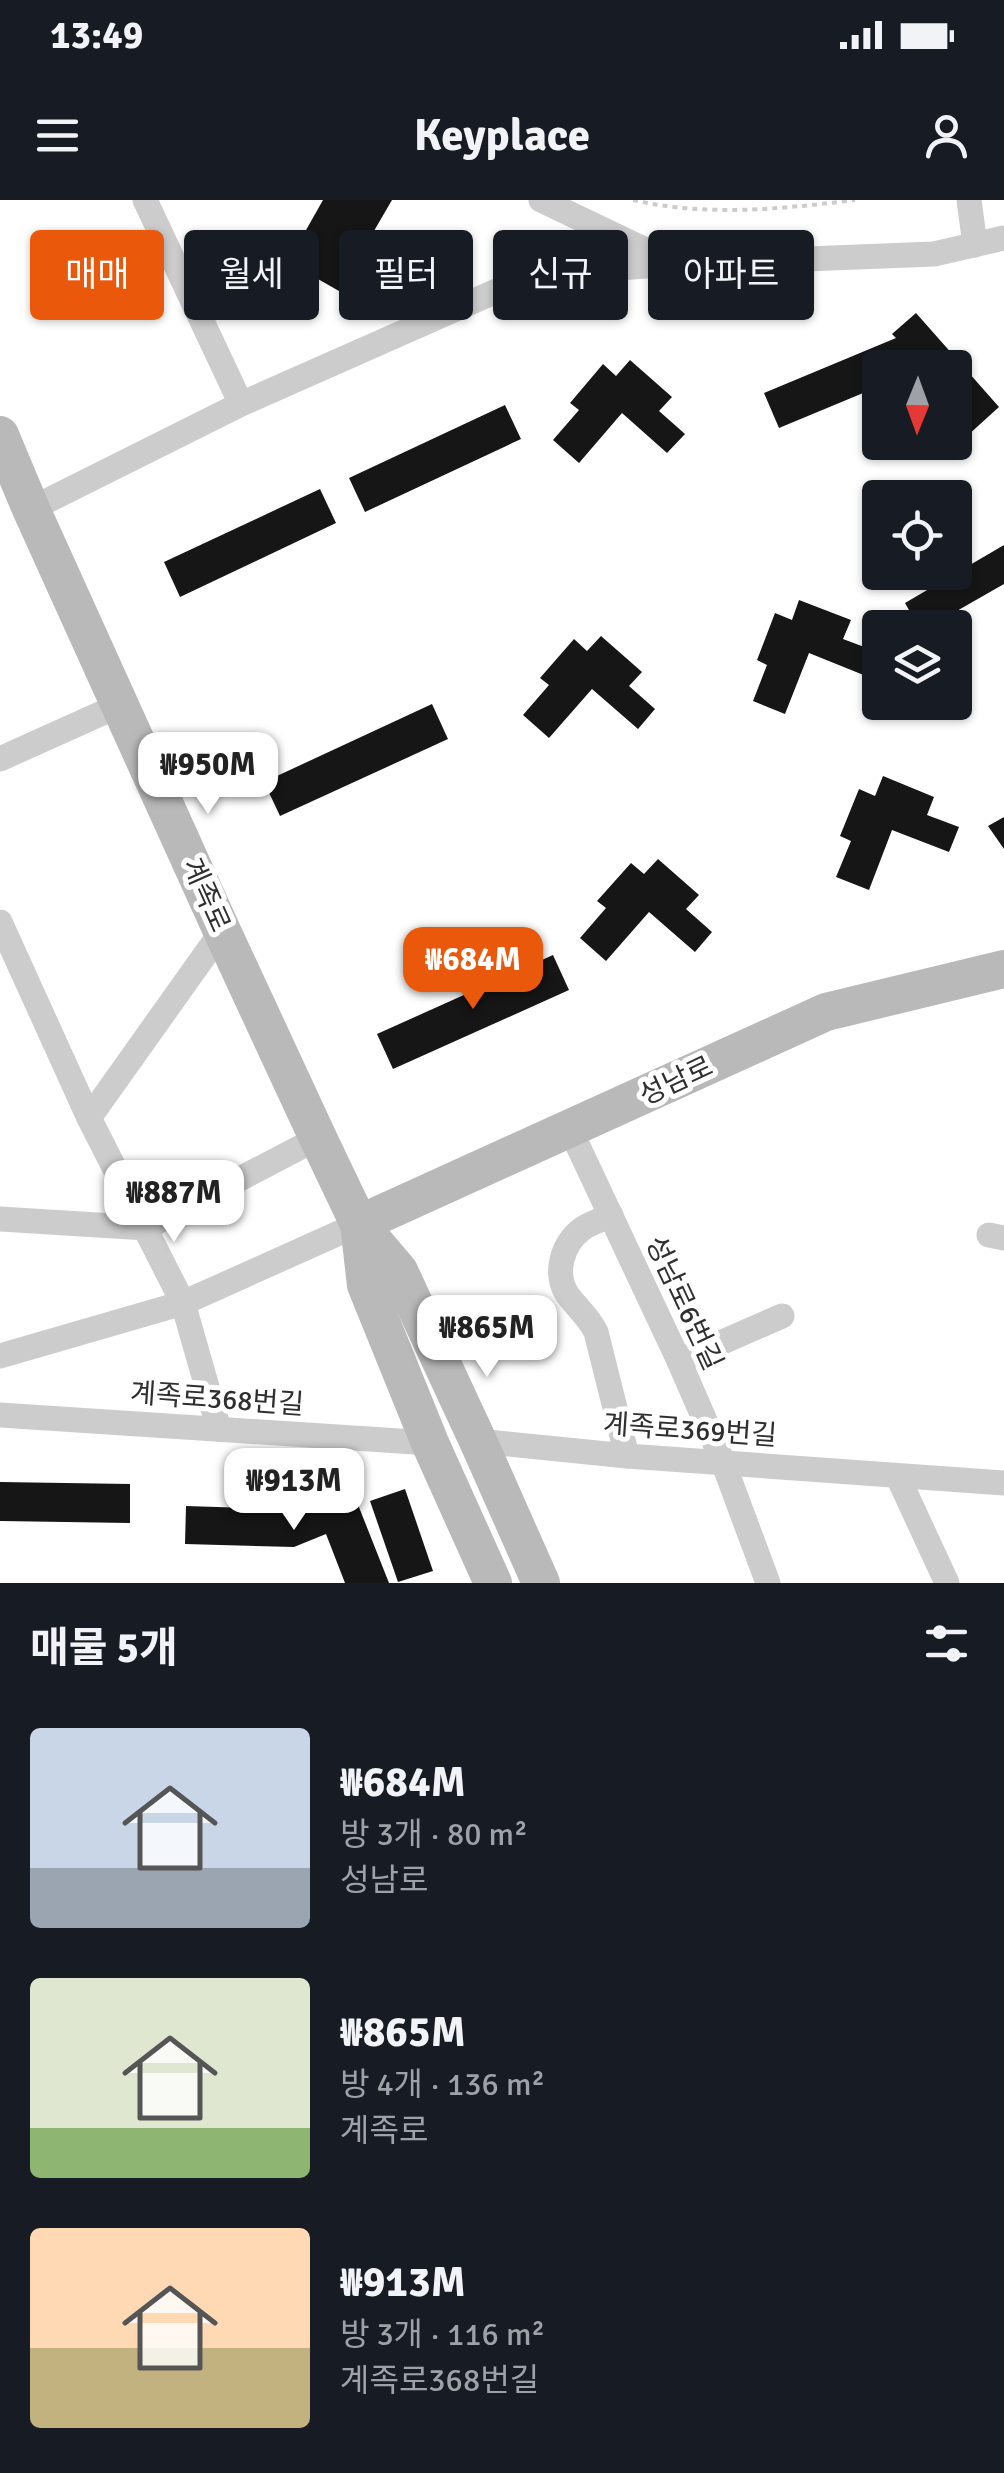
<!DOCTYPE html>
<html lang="ko">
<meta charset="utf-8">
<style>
body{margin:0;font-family:Signika,"Noto Sans KR",sans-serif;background:#20242c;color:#f1f3f6;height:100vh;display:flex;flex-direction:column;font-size:38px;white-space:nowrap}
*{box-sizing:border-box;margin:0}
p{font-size:32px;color:#9ea1a6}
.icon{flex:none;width:55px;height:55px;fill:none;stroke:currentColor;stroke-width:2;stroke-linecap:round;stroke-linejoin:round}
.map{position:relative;height:1383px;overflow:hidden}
.panel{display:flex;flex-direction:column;background:#171b24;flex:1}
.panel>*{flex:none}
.guide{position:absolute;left:30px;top:30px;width:945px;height:90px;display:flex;gap:20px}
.needle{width:65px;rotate:181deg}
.buttons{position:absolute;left:862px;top:150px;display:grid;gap:20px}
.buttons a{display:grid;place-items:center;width:110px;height:110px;border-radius:10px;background:#171b24;box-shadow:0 2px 8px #0004;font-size:50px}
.price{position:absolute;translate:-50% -85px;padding:0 22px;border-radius:20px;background:#fff;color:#222;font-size:32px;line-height:65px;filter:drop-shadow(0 2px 5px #0008)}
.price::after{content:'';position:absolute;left:50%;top:60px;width:30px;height:22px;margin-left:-15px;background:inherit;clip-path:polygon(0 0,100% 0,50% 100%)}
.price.current{background:#ea580c;color:#fff}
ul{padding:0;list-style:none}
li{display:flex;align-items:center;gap:30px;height:250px;padding:0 30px}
li span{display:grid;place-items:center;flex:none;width:280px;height:200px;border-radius:10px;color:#555}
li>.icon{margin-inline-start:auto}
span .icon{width:120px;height:120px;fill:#fffc;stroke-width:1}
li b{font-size:42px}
h2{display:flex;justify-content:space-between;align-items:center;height:120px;padding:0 30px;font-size:42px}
.chip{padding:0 35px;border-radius:10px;background:#171b24;box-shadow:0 2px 8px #0004;font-size:35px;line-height:90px}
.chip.current{background:#ea580c;color:#fff}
.status{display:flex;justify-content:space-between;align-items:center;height:70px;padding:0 50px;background:#171b24;direction:ltr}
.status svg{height:28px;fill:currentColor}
header{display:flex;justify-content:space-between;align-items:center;height:130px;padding:0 30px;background:#171b24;font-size:45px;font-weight:700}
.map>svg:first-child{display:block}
.building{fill:#161616}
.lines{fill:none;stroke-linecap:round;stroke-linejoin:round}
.path{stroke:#ccc;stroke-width:4;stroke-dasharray:5 5;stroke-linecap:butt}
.street{stroke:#ccc;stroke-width:25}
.secondary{stroke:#b9b9b9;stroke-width:38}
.labels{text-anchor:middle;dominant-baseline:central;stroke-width:10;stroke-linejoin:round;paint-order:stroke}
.street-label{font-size:28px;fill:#2f2f2f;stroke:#fff}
</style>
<div class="status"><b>13:49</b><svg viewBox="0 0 49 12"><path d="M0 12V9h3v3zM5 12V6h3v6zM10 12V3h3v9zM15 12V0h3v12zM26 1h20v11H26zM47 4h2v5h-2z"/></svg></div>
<header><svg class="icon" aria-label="menu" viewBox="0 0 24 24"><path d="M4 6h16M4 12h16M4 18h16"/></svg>Keyplace<svg class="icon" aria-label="person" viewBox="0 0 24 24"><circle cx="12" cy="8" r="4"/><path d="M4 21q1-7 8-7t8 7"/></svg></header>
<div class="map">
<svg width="1004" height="1383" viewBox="0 0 1004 1383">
<rect width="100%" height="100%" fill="#fff"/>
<g class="building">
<polygon points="323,0 392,0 339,91 288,62"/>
<polygon points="916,113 999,207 967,236 955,222 955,168 880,168 880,186 779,228 764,193 896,138 892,134"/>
<polygon points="630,160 672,197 659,211 685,234 667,253 622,213 579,263 553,240 579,210 570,203 603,164 616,176"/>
<polygon points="505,205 521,239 365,312 349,278"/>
<polygon points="320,289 336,323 180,397 164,362"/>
<polygon points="1004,345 1004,384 927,428 919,428 905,403"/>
<polygon points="799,400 851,420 843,439 875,451 866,476 809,453 785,514 753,501 767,465 757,460 775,413 792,420"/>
<polygon points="601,436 642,472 629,486 655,509 638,529 592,489 549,538 523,515 549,485 540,478 574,439 587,451"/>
<polygon points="432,504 448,539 280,616 264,582"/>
<polygon points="883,576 934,597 927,615 959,627 949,652 892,630 869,690 836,677 851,641 840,636 859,589 875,596"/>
<polygon points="1004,617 1004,649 988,626"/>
<polygon points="658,659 699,695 686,709 712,732 695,752 649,712 606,761 580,738 606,708 597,701 631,663 644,674"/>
<polygon points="553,755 569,790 393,869 377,834"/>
<polygon points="0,1282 130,1284 130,1323 0,1321"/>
<polygon points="405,1289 433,1371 398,1382 370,1301"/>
<polygon points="353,1292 389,1383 345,1383 326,1334 294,1347 185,1344 186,1306 307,1310"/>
</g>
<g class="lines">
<path class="path" d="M633,0C707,17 780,9 855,0"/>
<g class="street">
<polyline points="145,0 241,204"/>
<polyline points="541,0 671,62"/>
<polyline points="969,0 975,45"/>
<polyline points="31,309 241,204 508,86 589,70 676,64 934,54 1004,38"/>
<polyline points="0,559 120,505"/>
<polyline points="0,722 89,918 183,1103 219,1229"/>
<polyline points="89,918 222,731"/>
<polyline points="570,929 679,1161 723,1262 768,1383"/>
<path d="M611,1015C602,1020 590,1023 582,1029C562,1044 554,1073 567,1094C576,1107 588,1116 596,1132L627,1256"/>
<polyline points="0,1019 146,1028 318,938"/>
<polyline points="989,1035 1004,1038"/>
<polyline points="0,1156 183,1103 359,1024"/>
<polyline points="679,1161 782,1116"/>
<polyline points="0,1215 430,1243"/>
<polyline points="478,1241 627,1256 1004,1283"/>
<polyline points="898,1277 947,1383"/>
</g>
<g class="secondary">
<polyline points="0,235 31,309 222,731 318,938 359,1024 399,1071 478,1241 541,1383"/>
<polyline points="359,1024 826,812 1004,769"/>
<polyline points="359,1024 366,1085 430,1243 493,1383"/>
</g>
</g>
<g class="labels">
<g class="street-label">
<text transform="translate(206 695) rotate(66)">계족로</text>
<text transform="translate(676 881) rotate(-25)">성남로</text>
<text transform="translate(684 1103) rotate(65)">성남로6번길</text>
<text transform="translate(217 1199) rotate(4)">계족로368번길</text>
<text transform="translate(690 1230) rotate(4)">계족로369번길</text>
</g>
</g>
</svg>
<div class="buttons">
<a><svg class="needle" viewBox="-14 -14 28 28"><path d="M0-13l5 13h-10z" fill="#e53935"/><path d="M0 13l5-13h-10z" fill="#9ea1a6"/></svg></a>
<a><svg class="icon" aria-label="locate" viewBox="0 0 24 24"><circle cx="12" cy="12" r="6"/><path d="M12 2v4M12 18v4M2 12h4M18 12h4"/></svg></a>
<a><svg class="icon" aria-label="layers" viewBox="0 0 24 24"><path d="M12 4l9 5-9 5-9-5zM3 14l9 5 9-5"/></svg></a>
</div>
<b class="price" style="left:208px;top:617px">₩950M</b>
<b class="price current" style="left:473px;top:812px">₩684M</b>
<b class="price" style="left:174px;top:1045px">₩887M</b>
<b class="price" style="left:487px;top:1180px">₩865M</b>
<b class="price" style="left:294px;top:1333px">₩913M</b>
<div class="guide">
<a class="chip current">매매</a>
<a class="chip">월세</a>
<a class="chip">필터</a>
<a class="chip">신규</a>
<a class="chip">아파트</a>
</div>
</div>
<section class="panel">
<h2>매물 5개<svg class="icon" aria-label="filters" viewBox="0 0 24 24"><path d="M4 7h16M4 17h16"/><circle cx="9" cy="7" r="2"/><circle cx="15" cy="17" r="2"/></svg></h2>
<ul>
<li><span style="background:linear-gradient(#c9d6e8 70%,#9aa5b1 0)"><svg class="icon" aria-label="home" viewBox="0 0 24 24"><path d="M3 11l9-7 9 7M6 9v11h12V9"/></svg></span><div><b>₩684M</b><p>방 3개 · 80 m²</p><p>성남로</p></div></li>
<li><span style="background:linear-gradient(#dfe7d0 75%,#8fb573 0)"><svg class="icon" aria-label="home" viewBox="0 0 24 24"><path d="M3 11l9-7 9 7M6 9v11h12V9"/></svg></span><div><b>₩865M</b><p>방 4개 · 136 m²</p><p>계족로</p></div></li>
<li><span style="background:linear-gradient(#ffd9b3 60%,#c2b280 0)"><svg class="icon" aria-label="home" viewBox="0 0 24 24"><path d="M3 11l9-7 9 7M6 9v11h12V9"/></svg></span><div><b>₩913M</b><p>방 3개 · 116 m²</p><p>계족로368번길</p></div></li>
</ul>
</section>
